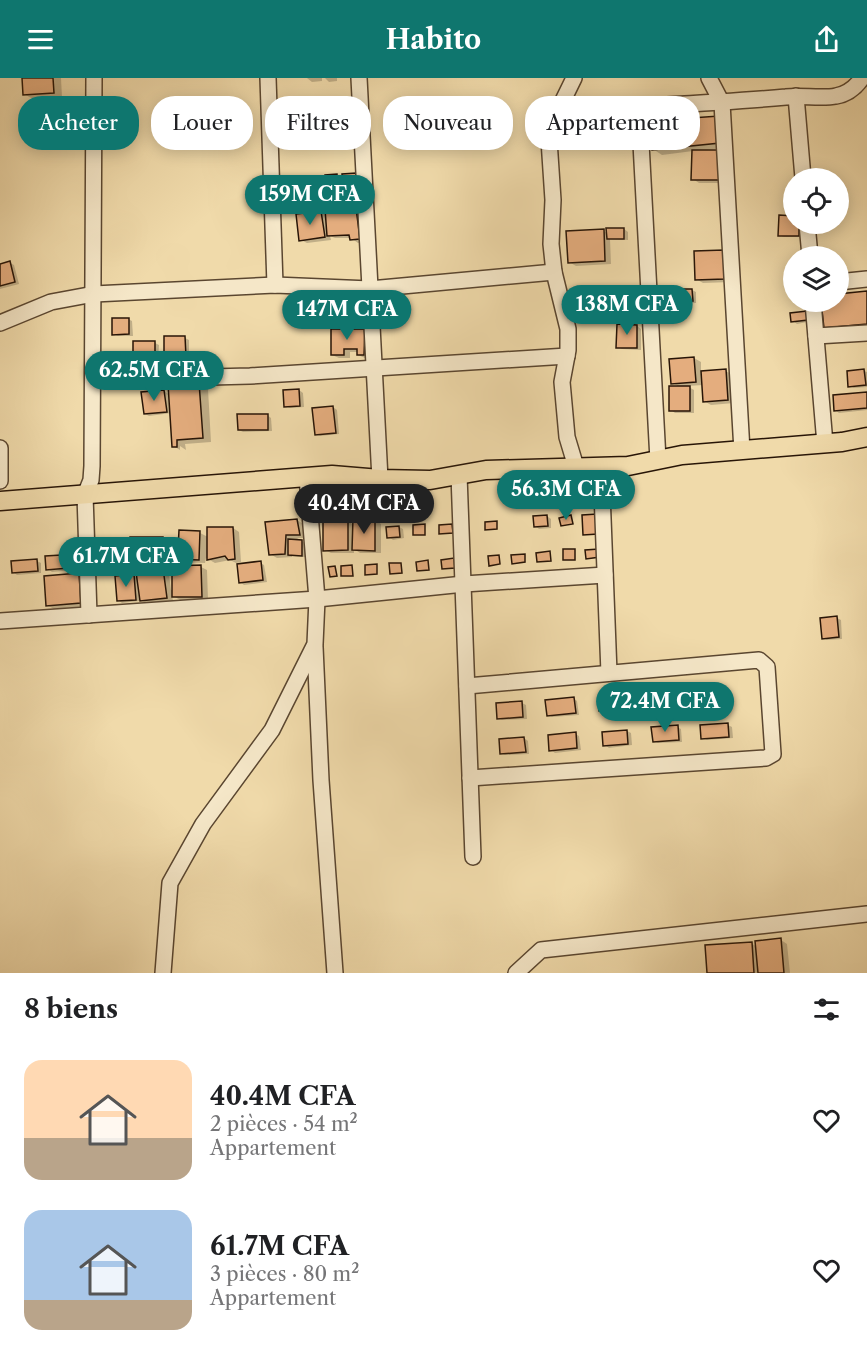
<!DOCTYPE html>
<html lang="fr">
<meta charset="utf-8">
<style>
body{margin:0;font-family:"Libre Caslon Text",serif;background:#f6f6f6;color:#202124;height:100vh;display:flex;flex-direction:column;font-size:22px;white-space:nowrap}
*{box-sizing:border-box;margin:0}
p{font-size:20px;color:#757577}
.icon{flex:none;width:33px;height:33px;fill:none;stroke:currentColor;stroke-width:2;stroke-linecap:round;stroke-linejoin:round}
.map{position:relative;height:895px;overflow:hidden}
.drawer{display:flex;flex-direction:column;background:#fff;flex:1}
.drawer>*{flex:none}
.hud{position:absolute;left:18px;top:18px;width:831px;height:54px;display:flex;gap:12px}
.fabs{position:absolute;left:783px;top:90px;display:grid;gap:12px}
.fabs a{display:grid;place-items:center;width:66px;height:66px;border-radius:50%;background:#fff;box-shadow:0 3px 15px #0003;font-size:30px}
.price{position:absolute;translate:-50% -51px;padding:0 14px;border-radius:21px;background:#0f766e;color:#fff;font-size:20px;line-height:39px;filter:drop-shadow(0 2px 3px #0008)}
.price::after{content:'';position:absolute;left:50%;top:36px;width:18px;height:14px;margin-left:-9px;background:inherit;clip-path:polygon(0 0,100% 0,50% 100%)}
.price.current{background:#222;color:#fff}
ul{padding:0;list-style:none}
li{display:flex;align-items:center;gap:18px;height:150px;padding:0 24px}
li span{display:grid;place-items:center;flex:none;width:168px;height:120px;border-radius:18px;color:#555}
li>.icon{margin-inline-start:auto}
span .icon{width:72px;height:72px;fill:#fffc;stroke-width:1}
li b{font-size:26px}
h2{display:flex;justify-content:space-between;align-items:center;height:72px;padding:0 24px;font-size:26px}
.chip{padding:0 21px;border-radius:24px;background:#fff;box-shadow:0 3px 15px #0003;font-size:21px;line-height:54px}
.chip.current{background:#0f766e;color:#fff}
header{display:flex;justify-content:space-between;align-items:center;height:78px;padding:0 24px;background:#0f766e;color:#fff;font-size:27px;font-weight:700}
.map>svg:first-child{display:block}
.shadow{fill:#0003}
.building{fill:#e4ad7e;stroke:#281507;stroke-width:1.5}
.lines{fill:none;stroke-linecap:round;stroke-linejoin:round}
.minor-casing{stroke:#5a4630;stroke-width:18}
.major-casing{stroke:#281507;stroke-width:21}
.minor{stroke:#f5e7c8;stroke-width:15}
.major{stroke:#f0daaa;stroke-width:18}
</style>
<header><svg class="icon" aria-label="menu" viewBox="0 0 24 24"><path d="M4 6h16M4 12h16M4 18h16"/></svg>Habito<svg class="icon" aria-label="share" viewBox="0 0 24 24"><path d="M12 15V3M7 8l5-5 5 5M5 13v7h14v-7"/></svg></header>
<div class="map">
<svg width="867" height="895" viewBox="0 0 867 895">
<rect width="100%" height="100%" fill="#f0daaa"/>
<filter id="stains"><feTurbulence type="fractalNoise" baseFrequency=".00333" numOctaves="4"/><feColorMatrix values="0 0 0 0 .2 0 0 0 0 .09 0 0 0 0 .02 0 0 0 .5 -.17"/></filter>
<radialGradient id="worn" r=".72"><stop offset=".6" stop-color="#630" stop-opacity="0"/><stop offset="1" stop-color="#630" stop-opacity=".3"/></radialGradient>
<g class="shadow">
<polygon points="23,0 61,0 62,19 33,21 24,16"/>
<polygon points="307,0 322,0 322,3 312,4"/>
<polygon points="325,0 337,0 337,3 329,4"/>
<polygon points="312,33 316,36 316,48 295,49 291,47"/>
<polygon points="719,39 729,69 708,72 708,74 727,105 699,105 693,101 693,73 662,77 653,71"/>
<polygon points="355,96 359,99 360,113 348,113 344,111"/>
<polygon points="337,98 341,100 342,114 331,115 327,112"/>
<polygon points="356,131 362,135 366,164 358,165 351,160 335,160 330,158 331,162 307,165 301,162 321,134 327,138"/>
<polygon points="794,146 803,146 803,159 784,159 780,157"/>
<polygon points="624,151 628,154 628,162 610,161 611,186 576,188 569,184 603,153 608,155"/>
<polygon points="696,175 731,204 703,205 696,201"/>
<polygon points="10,185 14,187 19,206 0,211 0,188"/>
<polygon points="692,212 696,214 696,225 680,226 675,223"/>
<polygon points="867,214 867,251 834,254 825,249 823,224 838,224"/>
<polygon points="807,235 812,243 797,246 793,243"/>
<polygon points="128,241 132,243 133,258 118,258 114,256"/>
<polygon points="618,248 637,248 641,251 641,272 622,271 618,269"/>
<polygon points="364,252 371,256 371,280 365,280 358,277 358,274 350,274 350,280 339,280 332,277"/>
<polygon points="185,260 189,262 189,280 170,281 166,279"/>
<polygon points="155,265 159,267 158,284 138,284 134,282"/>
<polygon points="694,280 701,284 701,294 725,293 732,296 734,325 711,327 704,323 703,307 687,308 694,312 694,335 675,335 671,332 681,310 673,305"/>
<polygon points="864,293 867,294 867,309 854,310 850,308"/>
<polygon points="199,306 208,311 211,364 185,366 186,372 180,368 180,372 182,373 173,368 171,335 149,338 145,336 164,313 170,317"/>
<polygon points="299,312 303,315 304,329 290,330 286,328 285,313"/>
<polygon points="867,316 867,332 839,335 835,332"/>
<polygon points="333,329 337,332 339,356 320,358 316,356"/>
<polygon points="267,337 271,340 272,353 243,354 239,352"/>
<polygon points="547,438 551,441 551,450 539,451 535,448"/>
<polygon points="297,442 303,446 306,460 297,460 305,465 305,479 292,478 292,479 277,480 270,476"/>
<polygon points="375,442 381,446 381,475 360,475 354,471 354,475 331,475 325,472 347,443 354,447"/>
<polygon points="399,449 403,451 404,460 393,462 389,459"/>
<polygon points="233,450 239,454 241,484 236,485 230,482 215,485 206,480 205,485 181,484 174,480 200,455 208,459"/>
<polygon points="162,461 169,464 169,488 138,488 131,485"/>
<polygon points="78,477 82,479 83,491 52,494 48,491"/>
<polygon points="37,483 41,485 41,495 17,497 13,494"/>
<polygon points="260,485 264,487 267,504 244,507 240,504"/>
<polygon points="201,489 207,492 208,522 180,522 172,517 173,523 148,526 139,521 139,523 122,525 118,522 134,498 139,501 163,492 169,496 171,512 173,512"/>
<polygon points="79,497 85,501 87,528 54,531 47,527"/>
<polygon points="837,540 841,542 842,561 827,562 823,560"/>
<polygon points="725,611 729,613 730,626 704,629 700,626"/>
<polygon points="674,616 678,618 679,630 654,632 650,629"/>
<polygon points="624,618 628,620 629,632 604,635 600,632"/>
<polygon points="573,620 577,623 579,637 552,639 548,637"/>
<polygon points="522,625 526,627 527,641 502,642 498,640"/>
<polygon points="728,647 732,649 733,660 707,662 703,660"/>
<polygon points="677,649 681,651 682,664 658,665 654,663"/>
<polygon points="627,653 631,655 632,667 609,670 605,667"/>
<polygon points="575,656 579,658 581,672 555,675 551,672"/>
<polygon points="524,660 528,663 529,676 505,677 501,675"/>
<polygon points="781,862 787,866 790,895 708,895 751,865 757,869"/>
</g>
<g class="building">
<polygon points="22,0 53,0 54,15 23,17"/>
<polygon points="312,32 313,47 290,48 289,33"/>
<polygon points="719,38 720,65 652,72 649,43"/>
<polygon points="692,72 721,72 721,102 691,102"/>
<polygon points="356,95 356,111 343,112 342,96"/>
<polygon points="337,96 338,113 325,113 325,97"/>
<polygon points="356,130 360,161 350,162 349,157 327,158 325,131"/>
<polygon points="321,133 325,159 299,163 296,136"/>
<polygon points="779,137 794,138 794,146 799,146 799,158 778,158"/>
<polygon points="606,150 624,150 624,161 607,161"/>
<polygon points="604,151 605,183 568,185 566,153"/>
<polygon points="724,172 725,201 695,202 694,173"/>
<polygon points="10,183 15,204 0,208 0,186"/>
<polygon points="673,211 692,211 693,223 674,224"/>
<polygon points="867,213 867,246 824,250 821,224 838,224 838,216"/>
<polygon points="807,233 808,242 791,244 790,235"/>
<polygon points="112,240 129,240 129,256 112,257"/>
<polygon points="617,246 637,247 637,270 616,270"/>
<polygon points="331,251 365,251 364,277 357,277 357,271 344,271 344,277 331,277"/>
<polygon points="164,258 185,258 186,279 164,280"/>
<rect x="133" y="263" width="22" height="20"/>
<polygon points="694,279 696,304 671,306 669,281"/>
<polygon points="726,291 728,322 703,324 701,293"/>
<polygon points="864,291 866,307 848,309 847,293"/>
<polygon points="199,304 203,360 177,362 177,369 172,369 168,306"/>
<rect x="669" y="308" width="21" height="25"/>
<polygon points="299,311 300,328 284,329 283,312"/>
<polygon points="164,312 167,334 144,336 141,314"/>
<polygon points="867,314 867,330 834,333 833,317"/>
<polygon points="333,328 336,355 315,357 312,330"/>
<polygon points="237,336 268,336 268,352 238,352"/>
<polygon points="597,436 598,456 583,457 582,437"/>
<polygon points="547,437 548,448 534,449 533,438"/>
<polygon points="571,437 573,446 561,448 559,440"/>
<polygon points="353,440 375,441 375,473 352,472"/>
<polygon points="297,441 300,457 286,457 285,476 269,477 265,444"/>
<polygon points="323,442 348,442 348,472 323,473"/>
<polygon points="497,443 497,451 485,452 485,444"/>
<polygon points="425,446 425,457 413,457 413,447"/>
<polygon points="452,446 453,455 439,456 439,447"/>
<polygon points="399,448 400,459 387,460 386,449"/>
<polygon points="207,449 233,449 235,481 228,482 225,478 207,482"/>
<polygon points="179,452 200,453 199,482 173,481 172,473 178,472"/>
<rect x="130" y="459" width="33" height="26"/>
<polygon points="288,461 302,462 302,478 288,477"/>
<rect x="563" y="471" width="12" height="11"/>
<polygon points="599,471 600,479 586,481 585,472"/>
<polygon points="550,473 551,483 537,484 536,475"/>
<polygon points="79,476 80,489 46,492 45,478"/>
<polygon points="525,476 525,484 512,486 511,477"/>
<polygon points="499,477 500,486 489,488 488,478"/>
<polygon points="454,480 455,490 442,491 441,482"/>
<polygon points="37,481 38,493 12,495 11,483"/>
<polygon points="428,482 429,492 417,493 416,484"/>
<polygon points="261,483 263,502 239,505 237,486"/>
<polygon points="389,485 401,485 402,495 390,496"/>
<polygon points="377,486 377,496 365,497 365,487"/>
<polygon points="201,487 202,519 172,519 172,488"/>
<polygon points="352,487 353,498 341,498 341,488"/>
<polygon points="335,488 337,498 330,499 328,489"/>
<polygon points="163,490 167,520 140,523 136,494"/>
<polygon points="79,495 81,525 46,528 44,498"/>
<polygon points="134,496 136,522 117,523 115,498"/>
<polygon points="837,538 839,559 822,561 820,540"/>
<polygon points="725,609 727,625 699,627 698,612"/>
<polygon points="674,615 675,628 648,630 647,617"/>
<polygon points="625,616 626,631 599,633 598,619"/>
<polygon points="574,619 576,635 547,638 545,622"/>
<polygon points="522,623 523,639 497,641 496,625"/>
<polygon points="728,645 729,659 701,661 700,647"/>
<polygon points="678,647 679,662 653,664 651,649"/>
<polygon points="627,652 628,666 603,668 602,654"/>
<polygon points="576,654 577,670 549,673 548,657"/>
<polygon points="524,659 526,674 500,676 499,661"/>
<polygon points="781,860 784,895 758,895 755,863"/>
<polygon points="752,864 754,895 707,895 705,867"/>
</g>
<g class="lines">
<defs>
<g id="minor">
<polyline points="268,0 275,207"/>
<polyline points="359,0 380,401"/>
<polyline points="574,0 555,39 549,62 553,122 551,166 554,194 568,251 568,272 562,304 567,359 576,389"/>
<polyline points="709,0 722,25 742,373"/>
<polyline points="796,18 803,100"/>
<polyline points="639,28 658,382"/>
<path d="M557,34C633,28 710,26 786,19C801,17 822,21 836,18C847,16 856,9 862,0"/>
<polyline points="807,146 810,178"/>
<polyline points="838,204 867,201"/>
<polyline points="813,224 825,366"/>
<polyline points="0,245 51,224 94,216 275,207 370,211 554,194"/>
<polyline points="816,258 867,255"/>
<polyline points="93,302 250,298 567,278"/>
<polyline points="0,370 0,403"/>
<polyline points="601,389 609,595"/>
<polyline points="459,397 473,779"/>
<polyline points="89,537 85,417 91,402 92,388 94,0"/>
<polyline points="0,543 317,521 464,506 605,497"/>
<polyline points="315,569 321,702 335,895"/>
<polyline points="467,608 759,582 767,589 773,676 766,680 470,700"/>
<polyline points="163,895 170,805 203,746 272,652 315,566 317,521 307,399"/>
<polyline points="516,895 541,872 867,836"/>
</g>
<polyline id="major" points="0,423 332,397 380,401 430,402 486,392 628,388 682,377 842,364 867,359"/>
</defs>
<use href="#minor" class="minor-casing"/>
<use href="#major" class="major-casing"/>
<use href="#minor" class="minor"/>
<use href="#major" class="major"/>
</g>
<rect width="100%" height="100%" filter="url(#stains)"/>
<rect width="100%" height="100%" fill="url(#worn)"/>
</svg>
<div class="fabs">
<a><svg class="icon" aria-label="locate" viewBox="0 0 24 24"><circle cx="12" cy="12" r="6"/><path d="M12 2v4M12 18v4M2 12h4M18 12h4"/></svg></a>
<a><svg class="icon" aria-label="layers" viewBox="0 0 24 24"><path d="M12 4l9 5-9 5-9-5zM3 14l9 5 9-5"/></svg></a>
</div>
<b class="price" style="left:310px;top:148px">159M CFA</b>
<b class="price" style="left:627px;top:258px">138M CFA</b>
<b class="price" style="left:347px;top:263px">147M CFA</b>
<b class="price" style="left:154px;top:324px">62.5M CFA</b>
<b class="price" style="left:566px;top:443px">56.3M CFA</b>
<b class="price current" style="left:364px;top:457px">40.4M CFA</b>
<b class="price" style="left:126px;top:510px">61.7M CFA</b>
<b class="price" style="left:665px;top:655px">72.4M CFA</b>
<div class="hud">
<a class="chip current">Acheter</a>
<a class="chip">Louer</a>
<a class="chip">Filtres</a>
<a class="chip">Nouveau</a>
<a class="chip">Appartement</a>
</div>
</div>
<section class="drawer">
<h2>8 biens<svg class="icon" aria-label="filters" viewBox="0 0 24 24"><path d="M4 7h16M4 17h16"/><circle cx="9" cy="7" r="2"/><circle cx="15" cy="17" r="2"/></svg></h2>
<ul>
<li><span style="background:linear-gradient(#ffd9b3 65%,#b9a48a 0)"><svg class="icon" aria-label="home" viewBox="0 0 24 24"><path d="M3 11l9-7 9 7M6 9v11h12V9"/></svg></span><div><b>40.4M CFA</b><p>2 pièces · 54 m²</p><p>Appartement</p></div><svg class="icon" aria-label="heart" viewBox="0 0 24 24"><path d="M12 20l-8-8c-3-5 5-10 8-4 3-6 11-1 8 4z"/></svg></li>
<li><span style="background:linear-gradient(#a9c7e8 75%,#b9a48a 0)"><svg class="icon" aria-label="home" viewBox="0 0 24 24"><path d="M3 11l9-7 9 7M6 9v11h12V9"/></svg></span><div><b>61.7M CFA</b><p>3 pièces · 80 m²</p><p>Appartement</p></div><svg class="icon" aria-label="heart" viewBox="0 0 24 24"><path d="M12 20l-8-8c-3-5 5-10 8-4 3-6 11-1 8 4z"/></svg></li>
</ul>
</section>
